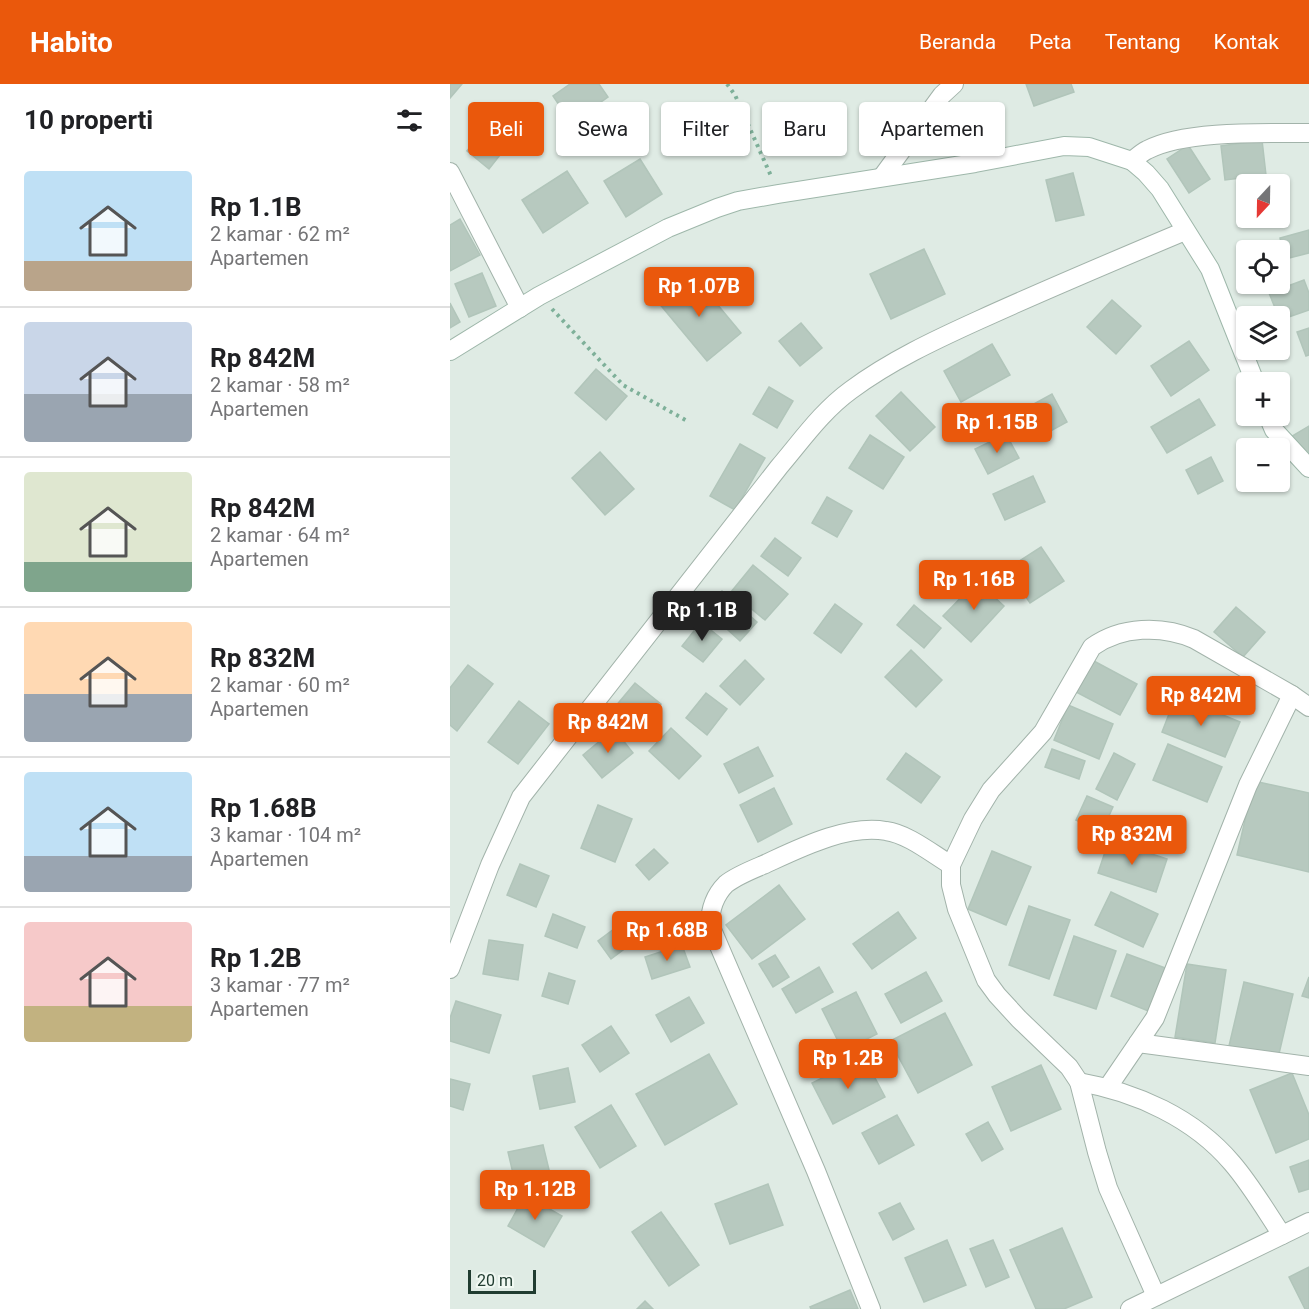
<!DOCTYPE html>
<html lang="id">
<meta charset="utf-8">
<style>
body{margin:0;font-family:Roboto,sans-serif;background:#f2f2f2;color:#202124;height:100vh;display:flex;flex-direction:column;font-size:22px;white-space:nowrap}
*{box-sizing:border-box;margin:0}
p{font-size:20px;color:#757577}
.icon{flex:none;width:33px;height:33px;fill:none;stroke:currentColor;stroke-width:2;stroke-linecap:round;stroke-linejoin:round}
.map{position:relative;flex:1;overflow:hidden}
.sheet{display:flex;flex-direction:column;background:#fff;width:450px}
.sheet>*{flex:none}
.guide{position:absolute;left:18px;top:18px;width:570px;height:54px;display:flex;gap:12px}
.needle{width:39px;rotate:202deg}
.buttons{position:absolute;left:786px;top:90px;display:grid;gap:12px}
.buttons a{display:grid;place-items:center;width:54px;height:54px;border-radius:6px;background:#fff;box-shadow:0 2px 4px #0004;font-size:30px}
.scale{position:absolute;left:18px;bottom:15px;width:68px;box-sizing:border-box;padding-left:6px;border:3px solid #203c30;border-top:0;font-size:16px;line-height:21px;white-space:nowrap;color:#203c30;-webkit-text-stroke:4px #f0f8f2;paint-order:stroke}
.price{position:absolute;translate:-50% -51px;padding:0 14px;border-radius:6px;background:#ea580c;color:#fff;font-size:20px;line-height:39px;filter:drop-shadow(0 2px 3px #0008)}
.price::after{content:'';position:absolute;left:50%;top:36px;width:18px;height:14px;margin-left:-9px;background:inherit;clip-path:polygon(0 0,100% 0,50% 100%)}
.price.active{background:#222;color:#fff}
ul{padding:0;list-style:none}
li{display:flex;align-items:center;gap:18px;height:150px;padding:0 24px}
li+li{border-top:2px solid #e0e0e0}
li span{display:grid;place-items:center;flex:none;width:168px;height:120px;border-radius:6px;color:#555}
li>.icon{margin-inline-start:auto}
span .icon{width:72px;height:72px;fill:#fffc;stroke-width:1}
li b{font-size:26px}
h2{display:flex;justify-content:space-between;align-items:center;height:72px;padding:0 24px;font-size:26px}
.chip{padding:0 21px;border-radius:6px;background:#fff;box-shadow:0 2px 4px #0004;font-size:21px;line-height:54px}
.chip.active{background:#ea580c;color:#fff}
header{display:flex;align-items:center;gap:36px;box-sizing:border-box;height:84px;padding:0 30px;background:#ea580c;color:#fff}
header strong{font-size:28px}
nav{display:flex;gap:33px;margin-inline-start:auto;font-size:21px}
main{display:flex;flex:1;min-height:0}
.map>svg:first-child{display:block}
.building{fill:#b7c9bf;stroke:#b1c5ba;stroke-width:1.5}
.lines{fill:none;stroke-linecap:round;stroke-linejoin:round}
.minor-casing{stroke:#a2b3aa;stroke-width:20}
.secondary-casing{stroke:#9eb7aa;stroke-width:20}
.path{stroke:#7eb099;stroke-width:4;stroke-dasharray:3 4.5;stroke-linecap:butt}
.minor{stroke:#fff;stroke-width:18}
.secondary{stroke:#fff;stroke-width:18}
</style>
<header>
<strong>Habito</strong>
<nav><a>Beranda</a><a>Peta</a><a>Tentang</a><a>Kontak</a></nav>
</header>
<main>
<section class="sheet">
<h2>10 properti<svg class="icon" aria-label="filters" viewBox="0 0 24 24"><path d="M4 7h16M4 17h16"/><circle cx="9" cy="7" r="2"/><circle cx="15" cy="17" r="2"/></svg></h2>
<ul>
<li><span style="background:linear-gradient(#bfe0f5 75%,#b9a48a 0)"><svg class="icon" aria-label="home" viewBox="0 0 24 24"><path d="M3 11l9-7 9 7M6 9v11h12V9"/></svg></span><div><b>Rp 1.1B</b><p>2 kamar · 62 m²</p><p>Apartemen</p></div></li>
<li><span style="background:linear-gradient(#c9d6e8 60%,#9aa5b1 0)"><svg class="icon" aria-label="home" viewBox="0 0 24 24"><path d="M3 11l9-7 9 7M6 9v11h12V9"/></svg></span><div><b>Rp 842M</b><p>2 kamar · 58 m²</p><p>Apartemen</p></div></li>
<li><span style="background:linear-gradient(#dfe7d0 75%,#7fa58c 0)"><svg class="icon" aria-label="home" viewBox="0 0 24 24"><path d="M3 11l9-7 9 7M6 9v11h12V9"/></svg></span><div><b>Rp 842M</b><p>2 kamar · 64 m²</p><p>Apartemen</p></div></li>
<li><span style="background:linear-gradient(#ffd9b3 60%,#9aa5b1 0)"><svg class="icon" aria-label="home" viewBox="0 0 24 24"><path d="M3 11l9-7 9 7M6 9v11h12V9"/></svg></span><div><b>Rp 832M</b><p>2 kamar · 60 m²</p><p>Apartemen</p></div></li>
<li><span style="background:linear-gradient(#bfe0f5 70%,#9aa5b1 0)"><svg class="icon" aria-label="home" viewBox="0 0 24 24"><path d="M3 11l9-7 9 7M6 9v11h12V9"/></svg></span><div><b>Rp 1.68B</b><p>3 kamar · 104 m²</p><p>Apartemen</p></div></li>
<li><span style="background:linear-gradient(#f6c9c9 70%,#c2b280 0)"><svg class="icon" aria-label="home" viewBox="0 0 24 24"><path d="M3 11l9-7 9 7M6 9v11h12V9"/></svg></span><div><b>Rp 1.2B</b><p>3 kamar · 77 m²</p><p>Apartemen</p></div></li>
</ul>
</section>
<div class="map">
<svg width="859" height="1225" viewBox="0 0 859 1225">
<rect width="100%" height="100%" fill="#dfebe4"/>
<g class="building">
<polygon points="0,0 12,0 0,14"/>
<polygon points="120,0 149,0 158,13 121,39 103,12"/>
<polygon points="576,0 621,0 624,8 584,22"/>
<polygon points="35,44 57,62 39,85 17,67"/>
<polygon points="812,56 816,91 775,96 771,62"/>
<polygon points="738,61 760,95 739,109 717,75"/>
<polygon points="190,75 212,110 176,133 154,97"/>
<polygon points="117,87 138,119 93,149 72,116"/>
<polygon points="623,89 634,131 606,137 596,96"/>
<polygon points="10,135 30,171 0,187 0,141"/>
<polygon points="859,146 859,169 835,175 830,154"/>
<polygon points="474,165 495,210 441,235 420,190"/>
<polygon points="32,189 46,222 19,233 5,200"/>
<polygon points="242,190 291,249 257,277 208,218"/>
<polygon points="854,196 859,209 859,226 830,236 819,209"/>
<polygon points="662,216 691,242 666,270 637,243"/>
<polygon points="0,219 10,238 0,244"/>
<polygon points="351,239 372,264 350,282 329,257"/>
<polygon points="859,244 859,271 856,272 847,248"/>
<polygon points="739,257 759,286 721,312 701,282"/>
<polygon points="542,260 560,291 511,318 494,287"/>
<polygon points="146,285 177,312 156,336 125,309"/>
<polygon points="319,303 343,317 327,344 303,330"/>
<polygon points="451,308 485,343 460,367 426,332"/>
<polygon points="602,310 617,338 584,356 569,328"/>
<polygon points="749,315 765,341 717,369 701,343"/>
<polygon points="859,342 859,378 839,354"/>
<polygon points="556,350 569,374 538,390 525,365"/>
<polygon points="420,351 454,373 433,405 399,384"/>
<polygon points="290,360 315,374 285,426 260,412"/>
<polygon points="150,368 184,405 155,431 122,394"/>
<polygon points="761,373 773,397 748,410 736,386"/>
<polygon points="583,392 595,418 555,436 543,410"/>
<polygon points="377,413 402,427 387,453 362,439"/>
<polygon points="325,454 351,474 338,492 311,472"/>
<polygon points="591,463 614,497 580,519 557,485"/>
<polygon points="303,481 338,510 315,536 281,508"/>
<polygon points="527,497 554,522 521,558 493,532"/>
<polygon points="272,507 307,538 290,557 255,525"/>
<polygon points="385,520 412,540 391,569 364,549"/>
<polygon points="464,521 491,544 474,564 447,541"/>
<polygon points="786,523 815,548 793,573 764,548"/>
<polygon points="251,538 272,555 253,578 232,562"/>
<polygon points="461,566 492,596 466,623 435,593"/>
<polygon points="295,576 314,595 290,621 270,602"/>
<polygon points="642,576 687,600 670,631 626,608"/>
<polygon points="18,581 43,600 7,647 0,641 0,604"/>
<polygon points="185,599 211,620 192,644 165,623"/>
<polygon points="256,609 277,625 257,651 236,634"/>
<polygon points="726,612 790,638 775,673 712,648"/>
<polygon points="69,617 99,640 68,680 38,658"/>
<polygon points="618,621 663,640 649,675 604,656"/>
<polygon points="221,644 251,672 229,695 199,667"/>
<polygon points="164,645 183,669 152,694 133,671"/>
<polygon points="718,660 772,683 757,718 703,696"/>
<polygon points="308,663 323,692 289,709 274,680"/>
<polygon points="602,665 635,677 629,695 595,683"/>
<polygon points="456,669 490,693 471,719 437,695"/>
<polygon points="664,669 685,680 667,716 646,705"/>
<polygon points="804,697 859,709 859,788 787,771"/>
<polygon points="324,704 342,740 308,758 290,721"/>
<polygon points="637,712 663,723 652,747 626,736"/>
<polygon points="148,721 182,735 165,778 131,764"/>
<polygon points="659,756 717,775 706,808 648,789"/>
<polygon points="204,765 218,779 199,796 186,781"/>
<polygon points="542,767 581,783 556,841 518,825"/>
<polygon points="70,780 99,792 86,823 57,811"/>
<polygon points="329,801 355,835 302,875 276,841"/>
<polygon points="661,808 708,830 693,863 645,841"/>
<polygon points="579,822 620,836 599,895 559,881"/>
<polygon points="448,828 466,854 422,885 403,860"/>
<polygon points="103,830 135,843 127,864 95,852"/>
<polygon points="180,833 193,851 161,875 148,857"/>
<polygon points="624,852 666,867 646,925 604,911"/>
<polygon points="39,856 73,861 68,896 33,890"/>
<polygon points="232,861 240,883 202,895 195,873"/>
<polygon points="677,870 718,885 701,928 661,912"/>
<polygon points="325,871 339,893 323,903 309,880"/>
<polygon points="737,880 776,886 765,959 725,953"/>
<polygon points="369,883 383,908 346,929 332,905"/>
<polygon points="476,888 492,917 451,939 435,910"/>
<polygon points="99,889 125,897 118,920 92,912"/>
<polygon points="859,893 859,914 852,912"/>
<polygon points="794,898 843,910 828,974 779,962"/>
<polygon points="406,908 427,950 393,967 372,925"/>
<polygon points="239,913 254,939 221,958 206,931"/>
<polygon points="6,917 51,931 39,969 0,957 0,934"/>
<polygon points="495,929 522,981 468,1009 440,957"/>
<polygon points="161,942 179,969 150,988 132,961"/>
<polygon points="259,970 287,1020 215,1061 186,1010"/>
<polygon points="414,973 435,1013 383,1040 362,999"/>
<polygon points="591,981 611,1025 561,1047 542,1003"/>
<polygon points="118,984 125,1018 90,1025 83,992"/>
<polygon points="842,989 859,1031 859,1055 826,1069 800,1006"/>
<polygon points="0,995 20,1000 13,1026 0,1022"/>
<polygon points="161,1021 186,1062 150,1084 125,1043"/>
<polygon points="447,1031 464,1061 429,1080 412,1049"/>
<polygon points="538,1038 553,1065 532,1077 516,1050"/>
<polygon points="93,1061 100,1090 65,1098 58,1068"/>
<polygon points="859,1076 859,1105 849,1108 840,1083"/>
<polygon points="318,1100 333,1141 280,1160 265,1120"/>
<polygon points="75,1111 112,1132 94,1163 58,1142"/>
<polygon points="450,1119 464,1145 443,1156 429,1129"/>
<polygon points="211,1128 249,1181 219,1202 182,1148"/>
<polygon points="612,1144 642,1213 614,1225 586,1225 560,1166"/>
<polygon points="497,1156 516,1201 474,1218 455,1174"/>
<polygon points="543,1156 559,1193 536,1203 520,1165"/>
<polygon points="859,1183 859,1225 855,1225 839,1193"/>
<polygon points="400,1206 408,1225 361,1225 360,1223"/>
<polygon points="195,1217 203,1225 187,1225"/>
</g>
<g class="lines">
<defs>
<g id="minor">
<path d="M682,77C686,74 691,69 697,66C734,46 816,49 859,49"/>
<polyline points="0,88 70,224"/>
<polyline points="432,93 492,11 504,0"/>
<path d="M0,885L40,781L71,713L329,383C352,356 372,327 401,306C440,277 485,256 529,236C597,205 666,176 735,147"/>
<polyline points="688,959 859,982"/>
<path d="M629,998C686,1008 744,1034 782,1079C801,1101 816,1127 832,1151"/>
<polyline points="658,1003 705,934 798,701 842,611"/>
<path d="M706,1212L658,1104L647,1068L629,998L619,983L569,935L547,911L536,896L507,825L501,801V781L523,735L541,706L593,648L642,563C671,542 712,541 744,555L842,611L859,623"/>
<path d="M421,1225L366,1087L260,841C260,825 264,812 276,800C286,792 301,786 313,781C348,765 396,740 436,747C458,750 481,769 501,781"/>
<polyline points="680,1225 859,1138"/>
</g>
<g id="secondary">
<polyline points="0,267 89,212 218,144 267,124 288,117 328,110 525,79 614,62 639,63 682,77 696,89 710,105 760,185 805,298"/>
<polyline points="818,332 824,346 859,384"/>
</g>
</defs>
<use href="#minor" class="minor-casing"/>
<use href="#secondary" class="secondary-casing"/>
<g class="path">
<polyline points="277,0 285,11 321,92"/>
<polyline points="102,225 173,301 239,338"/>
</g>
<use href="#minor" class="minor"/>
<use href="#secondary" class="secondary"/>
</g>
</svg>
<div class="buttons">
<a><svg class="needle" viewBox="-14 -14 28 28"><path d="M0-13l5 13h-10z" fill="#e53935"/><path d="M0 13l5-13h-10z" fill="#757577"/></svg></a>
<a><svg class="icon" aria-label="locate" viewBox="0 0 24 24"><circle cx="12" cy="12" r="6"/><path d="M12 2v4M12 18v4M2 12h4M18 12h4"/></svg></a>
<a><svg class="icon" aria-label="layers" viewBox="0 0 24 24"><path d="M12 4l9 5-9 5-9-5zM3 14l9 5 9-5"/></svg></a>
<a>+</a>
<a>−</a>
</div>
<div class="scale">20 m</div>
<b class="price" style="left:249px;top:234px">Rp 1.07B</b>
<b class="price" style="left:547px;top:370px">Rp 1.15B</b>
<b class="price" style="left:524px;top:527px">Rp 1.16B</b>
<b class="price active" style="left:252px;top:558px">Rp 1.1B</b>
<b class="price" style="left:751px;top:643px">Rp 842M</b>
<b class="price" style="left:158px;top:670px">Rp 842M</b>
<b class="price" style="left:682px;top:782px">Rp 832M</b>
<b class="price" style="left:217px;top:878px">Rp 1.68B</b>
<b class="price" style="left:398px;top:1006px">Rp 1.2B</b>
<b class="price" style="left:85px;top:1137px">Rp 1.12B</b>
<div class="guide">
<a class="chip active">Beli</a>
<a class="chip">Sewa</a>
<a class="chip">Filter</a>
<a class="chip">Baru</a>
<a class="chip">Apartemen</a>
</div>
</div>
</main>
